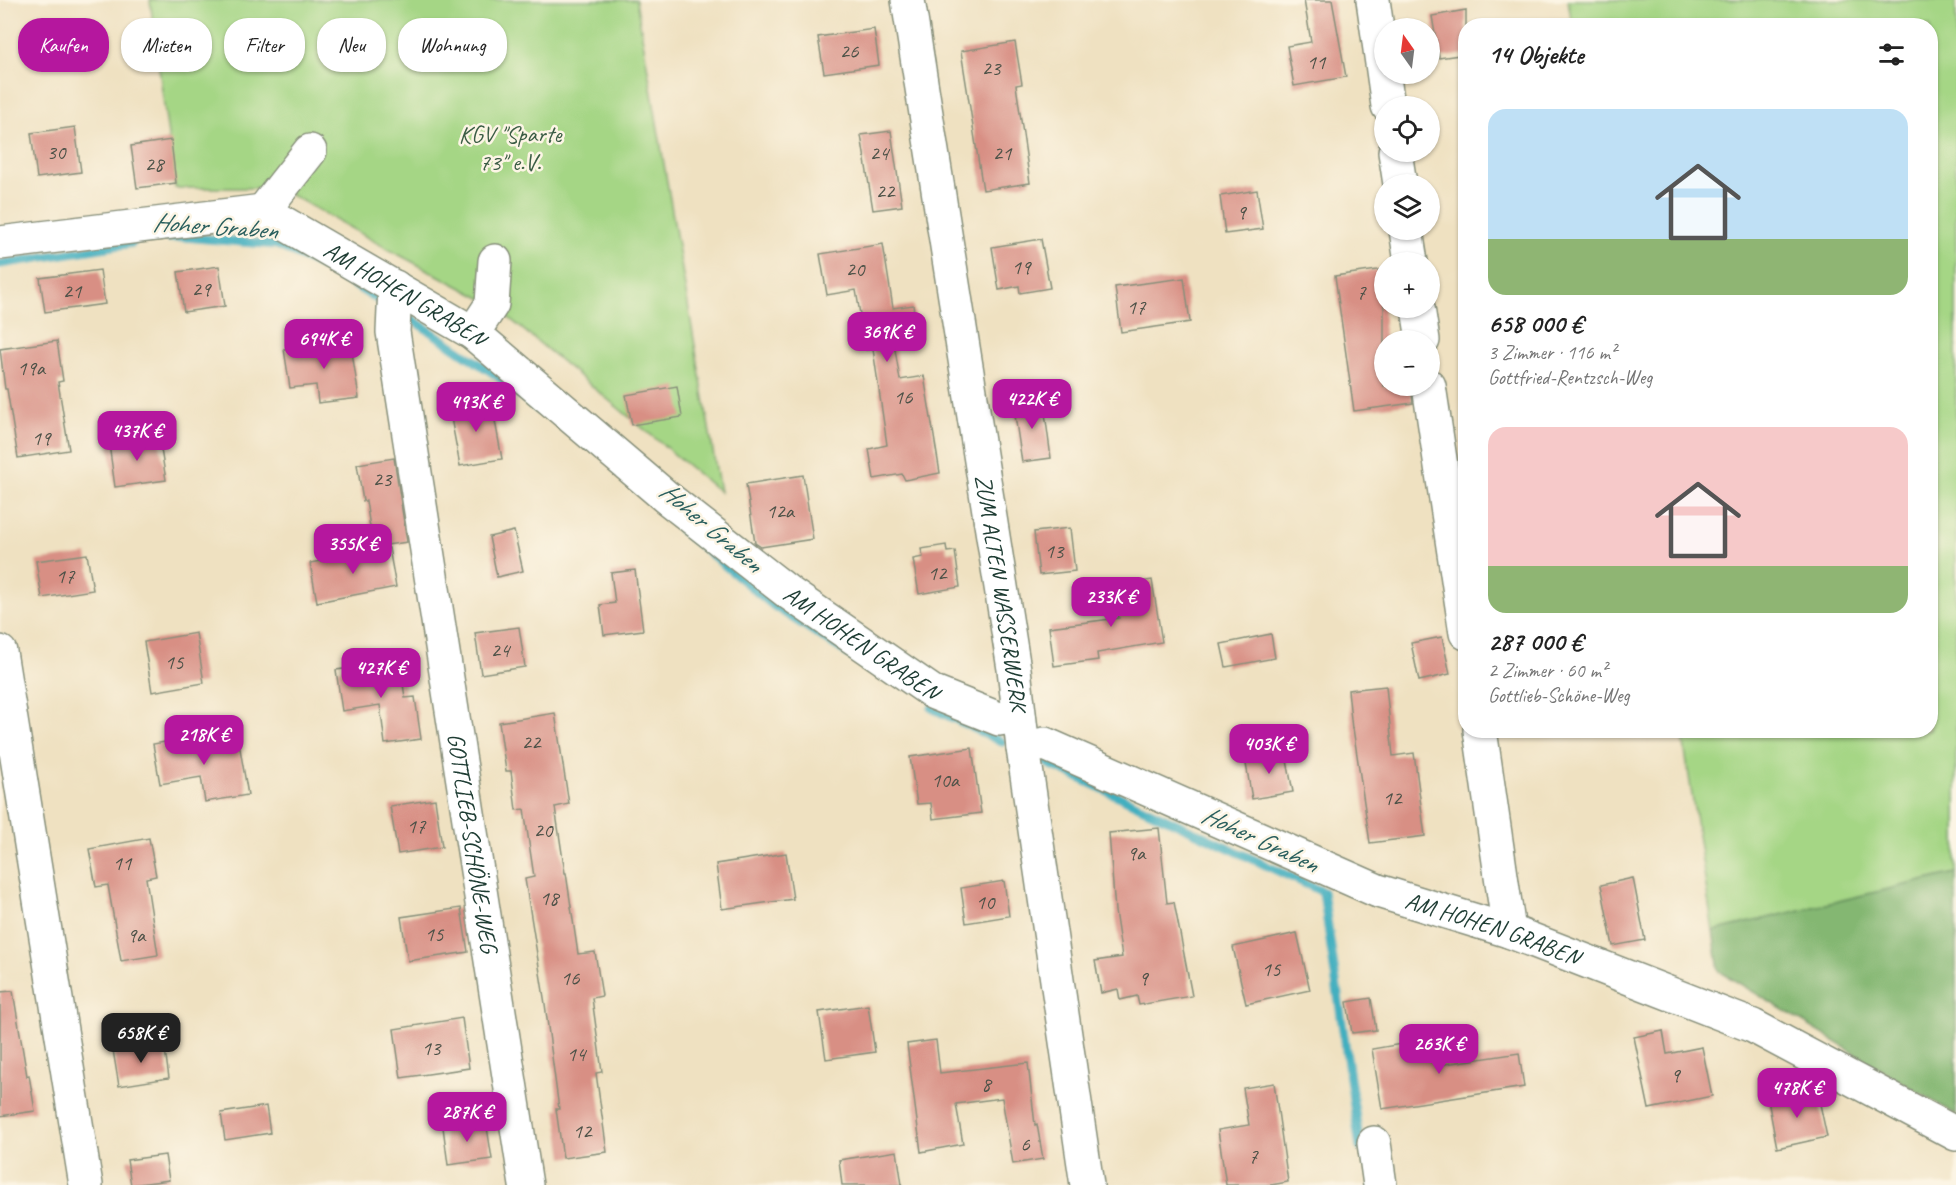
<!DOCTYPE html>
<html lang="de">
<meta charset="utf-8">
<style>
body{margin:0;font-family:Caveat,sans-serif;background:#f6f6f6;color:#222;height:100vh;display:flex;flex-direction:column;font-size:22px;white-space:nowrap}
*{box-sizing:border-box;margin:0}
p{font-size:20px;color:#767676}
.icon{flex:none;width:33px;height:33px;fill:none;stroke:currentColor;stroke-width:2;stroke-linecap:round;stroke-linejoin:round}
.map{position:relative;flex:1;overflow:hidden}
.details{position:absolute;left:1458px;top:18px;width:480px;height:720px;display:flex;flex-direction:column;background:#fff;border-radius:24px;box-shadow:0 2px 4px #0004}
.details>*{flex:none}
.hud{position:absolute;left:18px;top:18px;width:570px;height:54px;display:flex;gap:12px}
.needle{width:39px;rotate:346deg}
.tools{position:absolute;left:1374px;top:18px;display:grid;gap:12px}
.tools a{display:grid;place-items:center;width:66px;height:66px;border-radius:50%;background:#fff;box-shadow:0 2px 4px #0004;font-size:30px}
.price{position:absolute;translate:-50% -51px;padding:0 14px;border-radius:12px;background:#b5179e;color:#fff;font-size:20px;line-height:39px;filter:drop-shadow(0 2px 3px #0008)}
.price::after{content:'';position:absolute;left:50%;top:36px;width:18px;height:14px;margin-left:-9px;background:inherit;clip-path:polygon(0 0,100% 0,50% 100%)}
.price.current{background:#222;color:#fff}
ul{padding:0;list-style:none}
li{display:grid;align-content:center;gap:12px;height:318px;padding:0 30px}
li span{display:grid;place-items:center;height:186px;border-radius:18px;color:#555}
li>.icon{margin-inline-start:auto}
span .icon{width:108px;height:108px;fill:#fffc;stroke-width:1}
li b{font-size:26px}
h2{display:flex;justify-content:space-between;align-items:center;height:72px;padding:0 30px;font-size:26px}
.tag{padding:0 21px;border-radius:24px;background:#fff;box-shadow:0 2px 4px #0004;font-size:21px;line-height:54px}
.tag.current{background:#b5179e;color:#fff}
.map>svg:first-child{display:block}
.green{fill:#a5d685;stroke:#628a5c;stroke-width:1.5}
.forest{fill:#84b772;stroke:#527a53;stroke-width:1.5}
.lines{fill:none;stroke-linecap:round;stroke-linejoin:round}
.stream{stroke:#42afbf;stroke-width:9}
.building{fill:#d88f84}
.minor-casing{stroke:#878f7a;stroke-width:36}
.minor{stroke:#fff;stroke-width:33}
.labels{text-anchor:middle;dominant-baseline:central;stroke-width:5;stroke-linejoin:round;paint-order:stroke}
.number-label{font-size:21px;fill:#4d5248}
.park-label{font-size:24px;fill:#3a5c44;stroke:#fcf5e5}
.street-label{font-size:24px;fill:#1f3d34;stroke:#fcf5e5}
.water-label{font-size:26px;font-style:italic;fill:#2a5f5e;stroke:#fcf5e5}
</style>
<div class="map">
<svg width="1956" height="1185" viewBox="0 0 1956 1185">
<rect width="100%" height="100%" fill="#fcf5e5"/>
<filter id="ink" filterUnits="userSpaceOnUse"><feTurbulence type="fractalNoise" baseFrequency=".0167" numOctaves="2"/><feDisplacementMap in="SourceGraphic" scale="12" xChannelSelector="R" yChannelSelector="G"/><feConvolveMatrix kernelMatrix="1 2 1 2 8 2 1 2 1" color-interpolation-filters="sRGB"/></filter>
<filter id="wash" filterUnits="userSpaceOnUse"><feTurbulence type="fractalNoise" baseFrequency=".008" numOctaves="4" result="noise"/><feDisplacementMap in="SourceGraphic" scale="24" xChannelSelector="R" yChannelSelector="G"/><feGaussianBlur stdDeviation="1.35" result="paint"/><feColorMatrix in="noise" values="0 0 0 0 0 0 0 0 0 0 0 0 0 0 0 0 0 1.4 0 .05"/><feComposite in="paint" operator="in"/></filter>
<g filter="url(#wash)">
<rect width="100%" height="100%" fill="#efe1c1"/>
<g class="green">
<polygon points="150,0 636,0 720,492 492,304 390,250 279,188 175,188"/>
<polygon points="1568,0 1956,0 1956,873 1713,931 1682,731 1930,730 1930,26 1572,25"/>
</g>
<polygon class="forest" points="1956,873 1956,1115 1719,971 1713,931"/>
<g class="lines">
<g class="stream">
<polyline points="169,238 185,237 277,245 329,270 380,301"/>
<polyline points="0,264 132,243"/>
<polyline points="410,318 496,375 539,410"/>
<polyline points="681,529 774,606 855,658"/>
<polyline points="932,708 1002,742"/>
<polyline points="1045,762 1323,892 1360,1147"/>
</g>
</g>
<g id="blocks">
<g class="building">
<polygon points="1304,0 1332,0 1346,77 1294,86 1287,46 1311,42"/>
<polygon points="1466,10 1466,54 1439,58 1432,16"/>
<polygon points="874,29 879,65 824,73 818,37"/>
<polygon points="1015,42 1022,84 1016,85 1030,183 983,190 961,51"/>
<polygon points="75,127 81,172 37,178 31,133"/>
<polygon points="891,131 902,206 873,210 861,135"/>
<polygon points="171,140 176,183 137,188 131,146"/>
<polygon points="1257,190 1263,229 1225,234 1220,196"/>
<polygon points="1041,239 1050,288 1020,293 1019,286 999,290 992,247"/>
<polygon points="883,244 893,308 913,305 917,333 893,337 900,380 924,376 940,473 905,480 902,474 874,479 869,449 887,445 873,349 866,350 856,290 827,295 820,254"/>
<polygon points="219,266 225,306 184,312 178,272"/>
<polygon points="1384,269 1384,386 1411,386 1413,403 1354,411 1335,276"/>
<polygon points="100,270 105,304 45,312 40,278"/>
<polygon points="1184,278 1190,322 1121,332 1115,287"/>
<polygon points="350,339 359,398 318,403 316,385 290,388 284,349"/>
<polygon points="57,341 63,381 58,382 69,450 18,458 7,389 5,389 0,349"/>
<polygon points="677,386 682,417 632,425 626,395"/>
<polygon points="1043,398 1051,458 1022,462 1013,402"/>
<polygon points="491,399 502,459 460,466 449,407"/>
<polygon points="159,437 166,480 115,487 109,444"/>
<polygon points="394,458 407,542 373,547 366,501 363,501 357,464"/>
<polygon points="803,475 813,539 761,547 755,543 746,484"/>
<polygon points="1070,528 1075,571 1039,575 1034,532"/>
<polygon points="514,531 523,571 497,577 489,537"/>
<polygon points="946,545 947,552 955,551 960,587 919,594 913,559 923,557 921,549"/>
<polygon points="389,548 396,587 317,602 310,563"/>
<polygon points="87,554 93,590 42,598 36,561"/>
<polygon points="635,570 643,630 604,635 600,605 615,603 611,573"/>
<polygon points="1152,580 1162,642 1097,653 1098,660 1054,666 1049,627 1119,618 1114,586"/>
<polygon points="519,627 525,667 481,674 475,633"/>
<polygon points="196,633 204,683 152,692 144,642"/>
<polygon points="1271,634 1275,658 1226,667 1221,644"/>
<polygon points="1442,637 1450,674 1419,681 1411,643"/>
<polygon points="400,662 405,698 415,697 421,739 385,744 380,705 342,711 336,670"/>
<polygon points="1386,686 1393,756 1414,753 1425,836 1370,843 1353,728 1352,729 1348,690"/>
<polygon points="555,713 569,804 555,807 565,873 566,873 578,954 595,952 602,996 592,998 602,1072 596,1073 607,1152 563,1158 556,1109 559,1109 545,1004 525,879 534,877 524,809 516,810 511,771 506,771 499,722"/>
<polygon points="194,737 196,744 238,737 248,795 205,802 201,777 160,784 153,744"/>
<polygon points="972,748 981,813 933,819 931,803 917,804 910,757"/>
<polygon points="1285,750 1293,792 1252,799 1245,758"/>
<polygon points="435,799 442,847 398,854 390,806"/>
<polygon points="1159,828 1167,903 1174,902 1192,996 1139,1005 1137,996 1120,1000 1118,989 1101,993 1095,961 1122,957 1115,911 1109,833"/>
<polygon points="149,838 156,876 146,878 158,955 121,961 108,885 96,887 89,849"/>
<polygon points="786,853 793,899 722,909 716,864"/>
<polygon points="1633,878 1645,940 1613,946 1601,885"/>
<polygon points="1004,881 1009,916 966,923 961,888"/>
<polygon points="461,908 468,952 408,961 401,917"/>
<polygon points="1297,933 1310,990 1246,1004 1233,947"/>
<polygon points="13,991 27,1076 29,1075 35,1111 0,1116 0,992"/>
<polygon points="1371,998 1376,1030 1352,1033 1347,1002"/>
<polygon points="868,1005 875,1052 826,1059 819,1012"/>
<polygon points="462,1018 469,1068 401,1078 394,1029"/>
<polygon points="1663,1031 1667,1054 1702,1047 1712,1096 1649,1109 1634,1037"/>
<polygon points="1436,1038 1440,1065 1519,1053 1524,1087 1382,1109 1372,1049"/>
<polygon points="936,1040 940,1073 1028,1063 1035,1125 1037,1124 1043,1159 1013,1164 1002,1098 956,1104 963,1144 921,1152 907,1044"/>
<polygon points="164,1043 169,1078 119,1086 113,1050"/>
<polygon points="1274,1083 1288,1182 1271,1185 1226,1185 1218,1130 1249,1125 1243,1088"/>
<polygon points="1817,1090 1827,1137 1777,1148 1768,1100"/>
<polygon points="266,1106 270,1133 225,1140 221,1113"/>
<polygon points="486,1121 492,1159 448,1165 443,1127"/>
<polygon points="897,1151 902,1185 842,1185 839,1160"/>
<polygon points="165,1155 169,1180 131,1185 127,1160"/>
</g>
</g>
</g>
<g filter="url(#ink)">
<use href="#blocks" fill-opacity="0" stroke="#878f7a" stroke-width="1.5"/>
<g class="lines">
<defs>
<g id="minor">
<path id="s1" d="M908,0L1014,669L1023,748L1087,1185"/>
<polyline points="1373,0 1388,106"/>
<polyline points="1395,152 1400,184"/>
<polyline points="263,211 310,151"/>
<polyline points="1406,230 1411,262"/>
<path id="s2" d="M0,243L263,211L473,333L666,497L789,593L934,693L999,719L1019,716"/>
<path id="s3" d="M395,287L393,332L526,1185"/>
<polyline points="1418,308 1423,340"/>
<polyline points="473,333 492,304 495,261"/>
<polyline points="1429,386 1466,633"/>
<polyline points="0,652 86,1185"/>
<polyline points="1480,730 1509,931"/>
<path id="s4" d="M1023,748L1045,744L1378,891L1509,931L1753,1026L1956,1134"/>
<polyline points="1374,1143 1380,1185"/>
</g>
</defs>
<use href="#minor" class="minor-casing"/>
<use href="#minor" class="minor"/>
</g>
</g>
<g class="labels">
<g class="number-label">
<text x="849" y="51">26</text>
<text x="1316" y="62">11</text>
<text x="991" y="68">23</text>
<text x="56" y="152">30</text>
<text x="879" y="153">24</text>
<text x="1002" y="153">21</text>
<text x="154" y="164">28</text>
<text x="885" y="191">22</text>
<text x="1241" y="212">9</text>
<text x="1021" y="267">19</text>
<text x="855" y="269">20</text>
<text x="201" y="289">29</text>
<text x="72" y="291">21</text>
<text x="1361" y="292">7</text>
<text x="1136" y="307">17</text>
<text x="31" y="368">19a</text>
<text x="903" y="397">16</text>
<text x="41" y="438">19</text>
<text x="382" y="479">23</text>
<text x="780" y="511">12a</text>
<text x="1054" y="551">13</text>
<text x="937" y="573">12</text>
<text x="65" y="576">17</text>
<text x="500" y="650">24</text>
<text x="174" y="662">15</text>
<text x="531" y="742">22</text>
<text x="945" y="780">10a</text>
<text x="1392" y="798">12</text>
<text x="416" y="826">17</text>
<text x="543" y="830">20</text>
<text x="1136" y="853">9a</text>
<text x="122" y="863">11</text>
<text x="549" y="898">18</text>
<text x="985" y="902">10</text>
<text x="434" y="934">15</text>
<text x="136" y="935">9a</text>
<text x="1271" y="969">15</text>
<text x="570" y="978">16</text>
<text x="1143" y="978">9</text>
<text x="431" y="1048">13</text>
<text x="576" y="1054">14</text>
<text x="1675" y="1075">9</text>
<text x="986" y="1084">8</text>
<text x="582" y="1131">12</text>
<text x="1025" y="1144">6</text>
<text x="1253" y="1156">7</text>
</g>
<g class="park-label">
<text x="510" y="134">KGV "Sparte<tspan x="510" dy="28">73" e.V.</tspan></text>
</g>
<g class="street-label">
<text stroke="none"><textPath href="#s2" startOffset="429">AM HOHEN GRABEN</textPath></text>
<text stroke="none"><textPath href="#s1" startOffset="600">ZUM ALTEN WASSERWERK</textPath></text>
<text stroke="none"><textPath href="#s2" startOffset="1005">AM HOHEN GRABEN</textPath></text>
<text stroke="none"><textPath href="#s3" startOffset="562">GOTTLIEB-SCHÖNE-WEG</textPath></text>
<text stroke="none"><textPath href="#s4" startOffset="507">AM HOHEN GRABEN</textPath></text>
</g>
<g class="water-label">
<text transform="translate(215 226) rotate(4)">Hoher Graben</text>
<text transform="translate(711 527) rotate(40)">Hoher Graben</text>
<text transform="translate(1260 839) rotate(25)">Hoher Graben</text>
</g>
</g>
</svg>
<div class="tools">
<a><svg class="needle" viewBox="-14 -14 28 28"><path d="M0-13l5 13h-10z" fill="#e53935"/><path d="M0 13l5-13h-10z" fill="#767676"/></svg></a>
<a><svg class="icon" aria-label="locate" viewBox="0 0 24 24"><circle cx="12" cy="12" r="6"/><path d="M12 2v4M12 18v4M2 12h4M18 12h4"/></svg></a>
<a><svg class="icon" aria-label="layers" viewBox="0 0 24 24"><path d="M12 4l9 5-9 5-9-5zM3 14l9 5 9-5"/></svg></a>
<a>+</a>
<a>−</a>
</div>
<b class="price" style="left:887px;top:363px">369K €</b>
<b class="price" style="left:324px;top:370px">694K €</b>
<b class="price" style="left:1032px;top:430px">422K €</b>
<b class="price" style="left:476px;top:433px">493K €</b>
<b class="price" style="left:137px;top:462px">437K €</b>
<b class="price" style="left:353px;top:575px">355K €</b>
<b class="price" style="left:1111px;top:628px">233K €</b>
<b class="price" style="left:381px;top:699px">427K €</b>
<b class="price" style="left:204px;top:766px">218K €</b>
<b class="price" style="left:1269px;top:775px">403K €</b>
<b class="price current" style="left:141px;top:1064px">658K €</b>
<b class="price" style="left:1439px;top:1075px">263K €</b>
<b class="price" style="left:1797px;top:1119px">478K €</b>
<b class="price" style="left:467px;top:1143px">287K €</b>
<div class="hud">
<a class="tag current">Kaufen</a>
<a class="tag">Mieten</a>
<a class="tag">Filter</a>
<a class="tag">Neu</a>
<a class="tag">Wohnung</a>
</div>
<section class="details">
<h2>14 Objekte<svg class="icon" aria-label="filters" viewBox="0 0 24 24"><path d="M4 7h16M4 17h16"/><circle cx="9" cy="7" r="2"/><circle cx="15" cy="17" r="2"/></svg></h2>
<ul>
<li><span style="background:linear-gradient(#bfe0f5 70%,#8fb573 0)"><svg class="icon" aria-label="home" viewBox="0 0 24 24"><path d="M3 11l9-7 9 7M6 9v11h12V9"/></svg></span><div><b>658 000 €</b><p>3 Zimmer · 116 m²</p><p>Gottfried-Rentzsch-Weg</p></div></li>
<li><span style="background:linear-gradient(#f6c9c9 75%,#8fb573 0)"><svg class="icon" aria-label="home" viewBox="0 0 24 24"><path d="M3 11l9-7 9 7M6 9v11h12V9"/></svg></span><div><b>287 000 €</b><p>2 Zimmer · 60 m²</p><p>Gottlieb-Schöne-Weg</p></div></li>
</ul>
</section>
</div>
